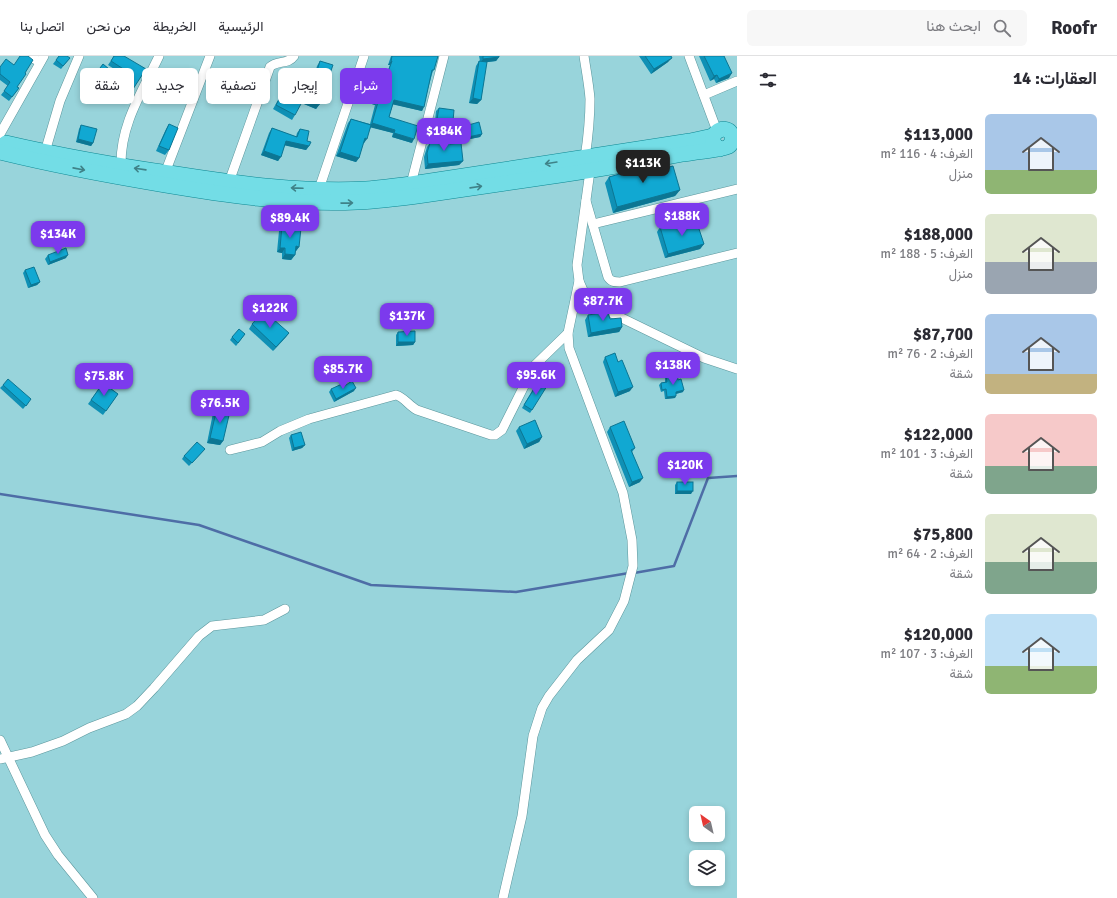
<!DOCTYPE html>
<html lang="ar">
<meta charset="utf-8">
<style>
body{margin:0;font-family:Signika,Vazirmatn,sans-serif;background:#f7f7f7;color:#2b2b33;direction:rtl;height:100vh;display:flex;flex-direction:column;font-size:15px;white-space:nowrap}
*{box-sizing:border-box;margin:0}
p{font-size:13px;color:#7c7c81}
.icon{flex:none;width:22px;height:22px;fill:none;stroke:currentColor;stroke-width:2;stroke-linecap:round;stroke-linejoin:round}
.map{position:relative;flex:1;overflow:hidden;direction:ltr}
.panel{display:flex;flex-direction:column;background:#fff;width:380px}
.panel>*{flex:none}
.banner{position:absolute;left:12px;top:12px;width:380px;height:36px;direction:rtl;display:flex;gap:8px}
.needle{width:26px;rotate:326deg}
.buttons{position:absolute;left:689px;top:750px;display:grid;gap:8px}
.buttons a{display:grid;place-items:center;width:36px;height:36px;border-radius:6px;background:#fff;box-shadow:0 2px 6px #0003;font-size:20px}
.price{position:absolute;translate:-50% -34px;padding:0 9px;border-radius:8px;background:#7c3aed;color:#fff;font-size:13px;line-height:26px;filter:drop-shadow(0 1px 2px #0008)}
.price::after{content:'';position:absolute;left:50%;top:24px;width:12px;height:9px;margin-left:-6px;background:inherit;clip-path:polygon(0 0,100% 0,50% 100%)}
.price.active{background:#222;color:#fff}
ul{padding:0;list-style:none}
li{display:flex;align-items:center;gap:12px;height:100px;padding:0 20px}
li span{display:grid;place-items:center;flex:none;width:112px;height:80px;border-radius:6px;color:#555}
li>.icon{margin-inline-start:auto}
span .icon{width:48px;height:48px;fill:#fffc;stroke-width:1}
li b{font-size:17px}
h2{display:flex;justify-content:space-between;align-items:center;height:48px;padding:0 20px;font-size:17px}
.chip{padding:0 14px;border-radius:6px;background:#fff;box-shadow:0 2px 6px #0003;font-size:14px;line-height:36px}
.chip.active{background:#7c3aed;color:#fff}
header{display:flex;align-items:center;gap:24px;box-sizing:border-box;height:56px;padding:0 20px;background:#fff;border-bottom:1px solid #e1e1e2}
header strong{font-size:19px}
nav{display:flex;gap:22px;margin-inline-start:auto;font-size:14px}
.search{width:280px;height:36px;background:#f7f7f7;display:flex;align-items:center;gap:10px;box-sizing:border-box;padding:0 14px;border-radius:6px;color:#7c7c81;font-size:15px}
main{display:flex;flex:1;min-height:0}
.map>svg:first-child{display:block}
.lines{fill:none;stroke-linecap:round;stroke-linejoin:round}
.stream{stroke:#4e6da6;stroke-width:2.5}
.minor-casing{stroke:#5b969c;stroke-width:10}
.primary-casing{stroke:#0e8893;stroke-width:16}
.minor{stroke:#fff;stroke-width:9}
.primary{stroke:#73dde6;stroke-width:15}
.wall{fill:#0f90b5}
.shaded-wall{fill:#0c7693}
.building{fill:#11a8d2;stroke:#0c7693}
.oneway{stroke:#3f8288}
</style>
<header>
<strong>Roofr</strong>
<div class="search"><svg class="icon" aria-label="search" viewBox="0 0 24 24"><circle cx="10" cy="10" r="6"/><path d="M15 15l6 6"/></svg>ابحث هنا</div>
<nav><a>الرئيسية</a><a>الخريطة</a><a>من نحن</a><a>اتصل بنا</a></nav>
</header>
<main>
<section class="panel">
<h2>العقارات: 14<svg class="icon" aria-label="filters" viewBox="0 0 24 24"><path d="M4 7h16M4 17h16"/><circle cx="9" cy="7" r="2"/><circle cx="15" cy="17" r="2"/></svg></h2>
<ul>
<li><span style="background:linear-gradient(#a9c7e8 70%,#8fb573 0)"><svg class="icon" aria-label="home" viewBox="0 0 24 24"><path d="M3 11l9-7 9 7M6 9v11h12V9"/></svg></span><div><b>$113,000</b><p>الغرف: 4 · 116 m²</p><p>منزل</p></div></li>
<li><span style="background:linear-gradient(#dfe7d0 60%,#9aa5b1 0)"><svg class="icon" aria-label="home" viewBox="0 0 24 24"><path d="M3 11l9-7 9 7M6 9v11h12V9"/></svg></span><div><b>$188,000</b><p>الغرف: 5 · 188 m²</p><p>منزل</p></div></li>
<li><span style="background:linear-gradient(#a9c7e8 75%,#c2b280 0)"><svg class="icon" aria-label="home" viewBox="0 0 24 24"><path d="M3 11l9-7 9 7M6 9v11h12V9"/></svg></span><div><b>$87,700</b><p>الغرف: 2 · 76 m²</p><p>شقة</p></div></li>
<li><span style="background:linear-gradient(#f6c9c9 65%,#7fa58c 0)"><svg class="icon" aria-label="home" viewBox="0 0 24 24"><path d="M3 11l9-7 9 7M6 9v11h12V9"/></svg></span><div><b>$122,000</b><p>الغرف: 3 · 101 m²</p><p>شقة</p></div></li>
<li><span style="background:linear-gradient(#dfe7d0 60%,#7fa58c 0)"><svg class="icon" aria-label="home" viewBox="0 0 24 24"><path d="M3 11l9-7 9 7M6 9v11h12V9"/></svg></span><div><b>$75,800</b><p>الغرف: 2 · 64 m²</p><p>شقة</p></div></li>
<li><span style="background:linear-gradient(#bfe0f5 65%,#8fb573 0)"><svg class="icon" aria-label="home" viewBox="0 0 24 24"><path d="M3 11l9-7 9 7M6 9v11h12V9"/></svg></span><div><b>$120,000</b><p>الغرف: 3 · 107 m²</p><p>شقة</p></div></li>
</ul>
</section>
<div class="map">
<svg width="737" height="842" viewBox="0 0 737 842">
<rect width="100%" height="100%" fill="#98d4db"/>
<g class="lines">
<g class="stream">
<polyline points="0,438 199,469 371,529 516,536 629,517"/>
<polyline points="634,517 674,510 708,422 737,420"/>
</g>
<defs>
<g id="minor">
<polyline points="29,0 40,6"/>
<path d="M584,0C586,14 589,29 590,43C590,63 588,82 585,102"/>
<polyline points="689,0 717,75"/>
<polyline points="704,39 737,25"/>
<polyline points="0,78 44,0"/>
<polyline points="45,96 60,45 79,0"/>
<path d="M121,110C120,69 142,36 159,0"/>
<polyline points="590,115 577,209 579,225 582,232 586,241 595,249 704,302 737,313"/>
<polyline points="165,117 210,0"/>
<path d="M229,126L270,11C277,4 288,9 294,0"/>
<polyline points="411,128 444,0"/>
<polyline points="319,133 364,0"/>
<path d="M586,145L608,221C611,226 615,226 620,226L737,197"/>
<polyline points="593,168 737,133"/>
<path d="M230,394L262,386L280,375L309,363L396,339C404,341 409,350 417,354L491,379H495L502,374L534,310L568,277"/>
<polyline points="0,684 45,779 58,799 93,842"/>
<polyline points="0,703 32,696 63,685 89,672 126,658 137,650 154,632 199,580 212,570 264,564 285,553"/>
<polyline points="503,842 522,760 533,680 542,652 549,640 577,604 609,574 624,545 633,510 632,484 623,437 569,292 568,277 579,225"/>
</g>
<g id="primary">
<path d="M6,87C62,100 119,110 176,118C239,128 302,136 366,133C381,132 396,130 411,128L690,85L713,80"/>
<path d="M0,96C53,109 106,119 160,128C225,139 290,149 357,146C379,145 402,142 424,139C458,134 492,129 526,124C579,117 631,108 683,98C690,97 726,93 729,90C732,87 733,83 732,79C725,64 701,82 720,93"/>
</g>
</defs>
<use href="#minor" class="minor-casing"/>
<use href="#primary" class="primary-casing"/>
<use href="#minor" class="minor"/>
<use href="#primary" class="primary"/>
</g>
<g class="wall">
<polygon points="59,0 70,2 61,13 53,8"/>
<polygon points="114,0 124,0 133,33 130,37 119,30 125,20 108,9"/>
<polygon points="391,0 438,0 432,18 422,55 393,48 389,61 412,87 392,81 393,77 371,71 364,87 363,87 359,102 356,106 336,100 348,67 351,63 370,68 375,49 356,43 360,31 363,27 386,35 389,26 384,24 390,9 388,9"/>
<polygon points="479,0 499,0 499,1 496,5 486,6 481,44 477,48 469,47 476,10 479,5 480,5"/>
<polygon points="639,0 671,0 668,6 651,18"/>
<polygon points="699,0 724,0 729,22 716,27 714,23 710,25"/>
<polygon points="320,5 319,49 316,53 304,48 309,35 306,34 311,21 314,17 315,17 317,10"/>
<polygon points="103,8 109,13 98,27 92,23"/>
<polygon points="14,9 25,17 17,31 19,32 9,45 1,39 8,30 0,24 0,11"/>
<polygon points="285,32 289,39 295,59 292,64 273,53"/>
<polygon points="439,52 451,68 435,66 436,55"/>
<polygon points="169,68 169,94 165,99 156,95 166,73"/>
<polygon points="81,69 93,87 91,90 76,86 79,73"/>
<polygon points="465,70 482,78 480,81 465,84 463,73"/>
<polygon points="272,72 296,81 297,77 300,73 307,85 309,90 306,94 285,89 278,105 261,99 269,77"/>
<polygon points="436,85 450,88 463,105 459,109 425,113 424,101 427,91 430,87 435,86"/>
<polygon points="657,114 680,134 675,140 613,157 605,127 609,121"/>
<polygon points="685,167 704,188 700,193 665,202 657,176 660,171 672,171 684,169"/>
<polygon points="282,170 299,191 296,195 295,195 295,199 291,204 282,203 282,197 277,196 279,175"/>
<polygon points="48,199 66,202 48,209 45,203"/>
<polygon points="25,214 40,226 37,229 28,232 23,217"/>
<polygon points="588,259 610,263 622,271 619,276 588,281 585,264"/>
<polygon points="252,268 289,277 285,282 273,295 249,273"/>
<polygon points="398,276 415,286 413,289 396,290 396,279"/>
<polygon points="245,278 236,290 230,284 232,281"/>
<polygon points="605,301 618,306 630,335 615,341 603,306"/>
<polygon points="666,320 678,324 683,336 676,338 675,342 665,343 664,335 661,336 659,329 661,327 665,326 665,322"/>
<polygon points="103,327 118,338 103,359 88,348"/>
<polygon points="536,328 532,354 530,357 522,352"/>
<polygon points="3,329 29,346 23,353 0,332"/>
<polygon points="343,331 354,335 334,346 329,336 331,333"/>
<polygon points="217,352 223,385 220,389 207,387 213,357"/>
<polygon points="519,371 542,381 539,386 524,393 516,375"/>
<polygon points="610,371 635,392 632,396 640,426 629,431 607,376"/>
<polygon points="291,379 305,389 302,392 292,395 289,382"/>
<polygon points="205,393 189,410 182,403 184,400"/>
<polygon points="677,426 691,438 675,438 675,429"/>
</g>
<g class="shaded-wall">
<polygon points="499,1 496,5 480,7 483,3"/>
<polygon points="672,2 668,6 651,18 654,13"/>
<polygon points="391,5 392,5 390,9 388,9"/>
<polygon points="732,17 729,22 716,27 719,23"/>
<polygon points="717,19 714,23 710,25 714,20"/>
<polygon points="386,21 391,22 389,26 384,24"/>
<polygon points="309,29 312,31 309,35 306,34"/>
<polygon points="358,39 378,46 375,49 356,43"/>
<polygon points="473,42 481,44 477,48 469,47"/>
<polygon points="307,44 319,49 316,53 304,48"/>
<polygon points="394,44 424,51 422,55 391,48"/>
<polygon points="437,63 453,65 451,68 435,66"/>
<polygon points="372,67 395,74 393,77 369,71"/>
<polygon points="394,77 414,83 412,87 392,81"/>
<polygon points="482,78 480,81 465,84 468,81"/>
<polygon points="365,82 367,83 364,87 362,87"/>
<polygon points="78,83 93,87 91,90 76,86"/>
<polygon points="286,85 309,90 306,94 283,89"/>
<polygon points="264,95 281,101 278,105 261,99"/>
<polygon points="340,96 359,102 356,106 336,100"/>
<polygon points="463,105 459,109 425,113 428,108"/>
<polygon points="680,134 675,140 613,157 617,151"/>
<polygon points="704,188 700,193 665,202 668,198"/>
<polygon points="296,190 299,191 296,195 292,195"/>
<polygon points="280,192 285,192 282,197 277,196"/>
<polygon points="285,198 295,199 291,204 282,203"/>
<polygon points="68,199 66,202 48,209 50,206"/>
<polygon points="40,226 37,229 28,232 31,229"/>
<polygon points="622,271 619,276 588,281 591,277"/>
<polygon points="289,277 285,282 273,295 276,291"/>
<polygon points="398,286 415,286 413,289 396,290"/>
<polygon points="633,331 630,335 615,341 618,336"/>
<polygon points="356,332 354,335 334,346 336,343"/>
<polygon points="684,334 683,336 675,338 676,336"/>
<polygon points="676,340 675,342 665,343 667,341"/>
<polygon points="542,381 539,386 524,393 527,388"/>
<polygon points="210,382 223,385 220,389 207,387"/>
<polygon points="305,389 302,392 292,395 294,392"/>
<polygon points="643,422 640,426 629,431 632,426"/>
<polygon points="677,435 693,435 691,438 675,438"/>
</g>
<g class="building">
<polygon points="20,0 28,0 33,4 25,17 26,18 17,31 19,32 12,41 4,35 10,26 0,18 0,11 6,3 14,9"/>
<polygon points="59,0 67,0 70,2 63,10 56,4"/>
<polygon points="114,0 124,0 146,13 133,33 122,26 128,16 111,5"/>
<polygon points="392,0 438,0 434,14 432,14 424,51 394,44 389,61 418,70 414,83 394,77 395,74 372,67 378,46 358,39 363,27 388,36 391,22 386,21 392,5 391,5"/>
<polygon points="483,0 499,0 499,1 483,3"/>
<polygon points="645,0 671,0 672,2 654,13"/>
<polygon points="704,0 724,0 732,17 719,23 717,19 714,20"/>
<polygon points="320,5 333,9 328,23 330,23 319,49 307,44 312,31 309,29 314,17 316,18"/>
<polygon points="479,5 487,6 481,44 473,42"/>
<polygon points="103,8 109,13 100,24 94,20"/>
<polygon points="285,32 291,36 289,39 302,46 295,59 276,49"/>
<polygon points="439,52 454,54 453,65 437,63"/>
<polygon points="351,63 371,69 367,83 365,82 359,102 340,96"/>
<polygon points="479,66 482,78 468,81 465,70"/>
<polygon points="169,68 178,72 169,94 159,90"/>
<polygon points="81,69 97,73 93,87 78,83"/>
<polygon points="272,72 297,81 300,73 309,75 307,85 311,86 309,90 286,85 281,101 264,95"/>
<polygon points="449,83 450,88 461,87 463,105 428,108 427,97 430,87 436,86 436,85"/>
<polygon points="655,108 657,114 673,110 680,134 617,151 609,121"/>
<polygon points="696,164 704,188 668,198 660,171 671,168 672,171 685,168 685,167"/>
<polygon points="282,170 301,172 299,191 296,190 295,199 285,198 285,192 280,192"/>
<polygon points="66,192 68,199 50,206 48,199"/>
<polygon points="34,211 40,226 31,229 25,214"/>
<polygon points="264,255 289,277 276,291 252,268"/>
<polygon points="608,256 610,263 621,262 622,271 591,277 588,259"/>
<polygon points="239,273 245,278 238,287 232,281"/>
<polygon points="415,275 415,286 398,286 398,276"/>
<polygon points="615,297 618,306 622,304 633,331 618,336 605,301"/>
<polygon points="677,318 678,324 681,323 684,334 676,336 676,340 667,341 666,333 662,334 661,327 667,326 666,320"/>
<polygon points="8,323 31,343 26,350 3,329"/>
<polygon points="352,325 356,332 336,343 331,333 342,328 343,331"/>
<polygon points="539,325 547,330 532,354 524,349"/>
<polygon points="103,327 118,338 106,355 91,344"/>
<polygon points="217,352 230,355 223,385 210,382"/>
<polygon points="535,364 542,381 527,388 519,371"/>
<polygon points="624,365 635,392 631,394 643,422 632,426 610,371"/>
<polygon points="301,376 305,389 294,392 291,379"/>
<polygon points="197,386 205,393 192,407 184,400"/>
<rect x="677" y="426" width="16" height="9"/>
</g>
<defs><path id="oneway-shaft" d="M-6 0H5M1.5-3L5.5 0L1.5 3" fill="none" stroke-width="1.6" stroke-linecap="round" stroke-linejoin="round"/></defs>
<g class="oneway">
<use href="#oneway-shaft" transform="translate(551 107) rotate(171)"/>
<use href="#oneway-shaft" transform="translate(79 113) rotate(11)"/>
<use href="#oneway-shaft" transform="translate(140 113) rotate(-172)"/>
<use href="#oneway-shaft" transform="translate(476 131) rotate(-8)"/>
<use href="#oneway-shaft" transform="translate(297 132) rotate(-178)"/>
<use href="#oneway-shaft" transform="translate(347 147) rotate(-1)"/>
</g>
</svg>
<div class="buttons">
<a><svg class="needle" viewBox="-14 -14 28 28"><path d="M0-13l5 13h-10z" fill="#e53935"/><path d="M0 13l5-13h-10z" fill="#7c7c81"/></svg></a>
<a><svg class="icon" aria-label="layers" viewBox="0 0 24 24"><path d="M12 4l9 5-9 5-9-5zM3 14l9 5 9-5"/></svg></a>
</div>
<b class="price" style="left:444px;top:96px">$184K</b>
<b class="price active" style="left:643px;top:128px">$113K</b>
<b class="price" style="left:682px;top:181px">$188K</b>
<b class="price" style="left:290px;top:183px">$89.4K</b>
<b class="price" style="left:58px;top:199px">$134K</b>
<b class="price" style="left:603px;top:266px">$87.7K</b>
<b class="price" style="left:270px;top:273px">$122K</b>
<b class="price" style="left:407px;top:281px">$137K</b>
<b class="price" style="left:673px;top:330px">$138K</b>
<b class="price" style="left:343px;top:334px">$85.7K</b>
<b class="price" style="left:536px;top:340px">$95.6K</b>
<b class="price" style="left:104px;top:341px">$75.8K</b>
<b class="price" style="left:220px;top:368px">$76.5K</b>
<b class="price" style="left:685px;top:430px">$120K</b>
<div class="banner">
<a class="chip active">شراء</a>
<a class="chip">إيجار</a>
<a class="chip">تصفية</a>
<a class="chip">جديد</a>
<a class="chip">شقة</a>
</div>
</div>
</main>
